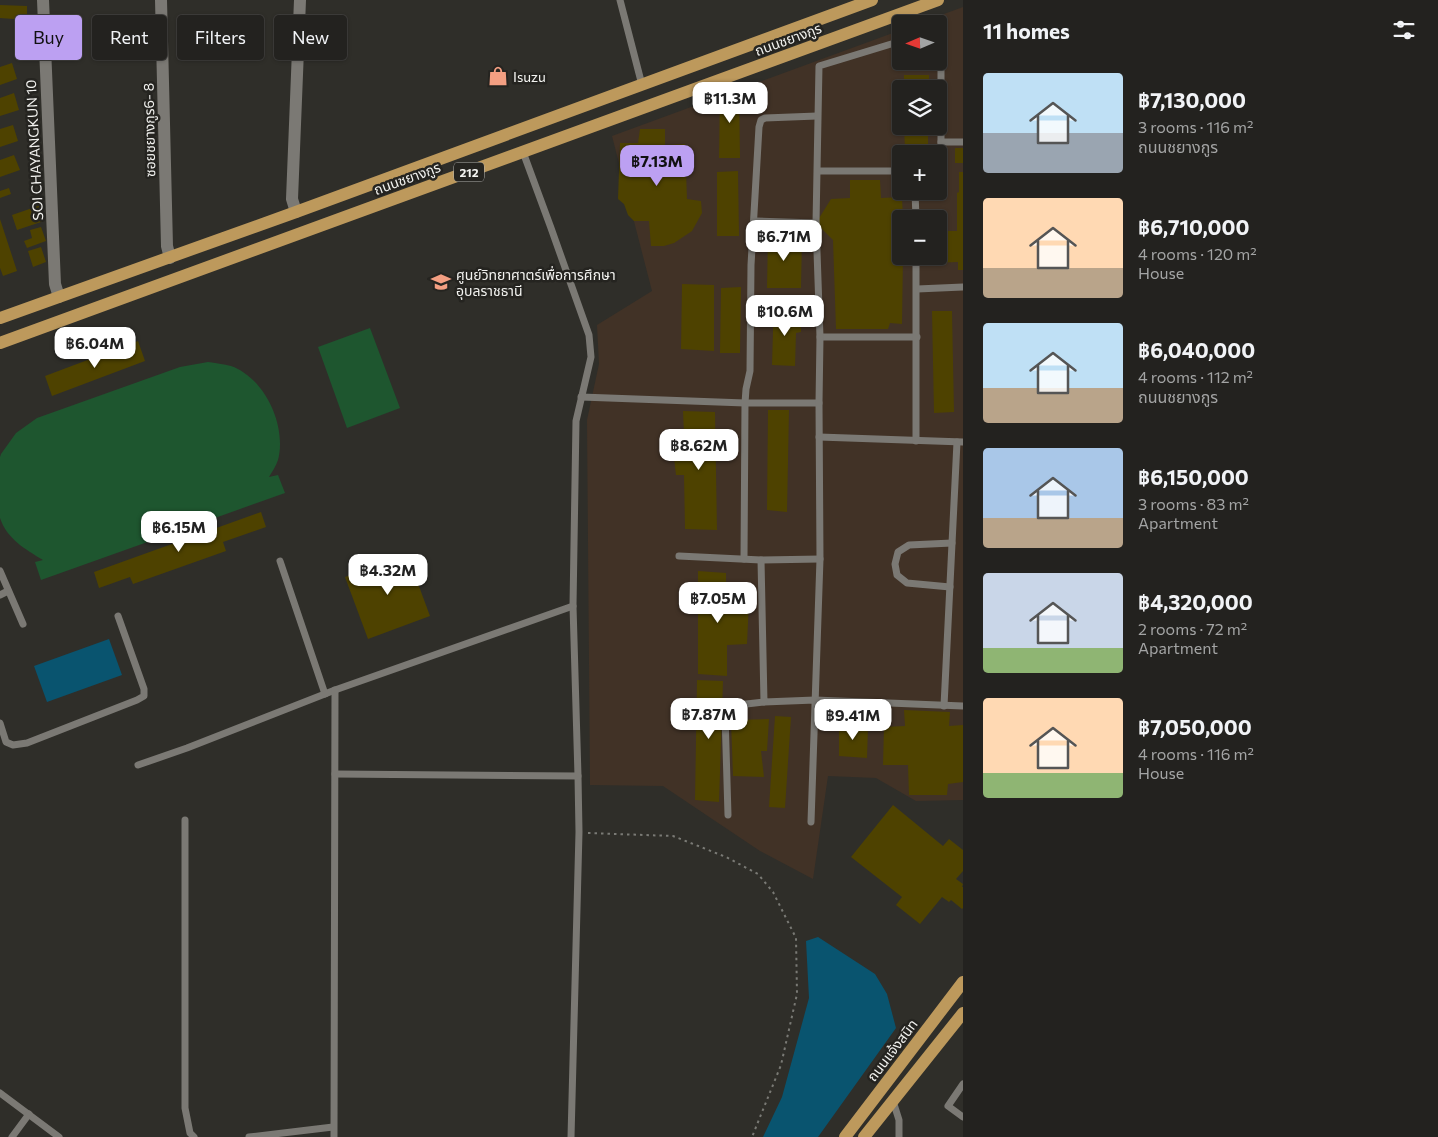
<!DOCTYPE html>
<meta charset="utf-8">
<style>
body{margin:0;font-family:Commissioner,"Noto Sans Thai",sans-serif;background:#2f2f2c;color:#f1f3f6;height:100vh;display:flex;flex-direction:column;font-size:19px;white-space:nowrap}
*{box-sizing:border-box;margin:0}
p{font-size:16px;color:#a3a4a4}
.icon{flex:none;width:28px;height:28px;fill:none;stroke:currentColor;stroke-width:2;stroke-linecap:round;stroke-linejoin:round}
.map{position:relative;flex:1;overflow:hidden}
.sheet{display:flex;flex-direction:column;background:#23221f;width:475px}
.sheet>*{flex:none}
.guide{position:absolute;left:15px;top:15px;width:475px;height:45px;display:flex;gap:10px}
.needle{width:32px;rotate:268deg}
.tools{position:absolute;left:892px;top:15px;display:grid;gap:10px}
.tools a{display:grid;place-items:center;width:55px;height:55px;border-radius:5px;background:#23221f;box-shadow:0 1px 4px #0004,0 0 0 1px #403f3d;font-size:25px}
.price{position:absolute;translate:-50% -42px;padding:0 11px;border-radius:10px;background:#fff;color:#222;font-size:16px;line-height:32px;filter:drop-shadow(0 1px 2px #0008)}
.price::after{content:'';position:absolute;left:50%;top:30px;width:15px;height:11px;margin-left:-8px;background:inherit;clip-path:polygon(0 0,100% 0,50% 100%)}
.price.current{background:#bca0f2;color:#111}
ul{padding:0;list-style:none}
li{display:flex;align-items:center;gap:15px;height:125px;padding:0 20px}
li span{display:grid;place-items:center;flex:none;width:140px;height:100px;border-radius:5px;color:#555}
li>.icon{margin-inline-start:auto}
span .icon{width:60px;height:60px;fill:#fffc;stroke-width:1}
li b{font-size:21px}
h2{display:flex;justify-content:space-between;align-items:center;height:60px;padding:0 20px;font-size:21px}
.chip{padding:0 18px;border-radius:5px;background:#23221f;box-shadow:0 1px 4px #0004,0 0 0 1px #403f3d;font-size:18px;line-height:45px}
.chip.current{background:#bca0f2;color:#111}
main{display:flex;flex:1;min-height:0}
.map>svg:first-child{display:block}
.education{fill:#413226;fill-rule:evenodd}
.green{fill:#1e562f}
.water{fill:#09546f}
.building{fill:#4e4200}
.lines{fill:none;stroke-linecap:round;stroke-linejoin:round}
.path{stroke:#7a7a75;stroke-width:2;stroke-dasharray:2.5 4;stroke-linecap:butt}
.service{stroke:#7b7974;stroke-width:7}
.minor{stroke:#7b7974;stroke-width:12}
.primary{stroke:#bd995c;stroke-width:12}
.labels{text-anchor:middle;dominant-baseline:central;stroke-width:5;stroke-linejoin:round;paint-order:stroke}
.shield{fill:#252420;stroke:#b4b4b1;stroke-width:1}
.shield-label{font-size:12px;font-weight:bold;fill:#f2f2ef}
.street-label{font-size:14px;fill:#f2f2ef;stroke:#252420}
.poi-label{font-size:14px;fill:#f2f2ef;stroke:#252420;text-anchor:start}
</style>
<main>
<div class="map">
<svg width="963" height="1137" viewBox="0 0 963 1137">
<rect width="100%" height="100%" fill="#2f2e29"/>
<path class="education" d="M963,7V800L916,801L876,778L828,776L813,879L760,851L663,786L590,785L587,420L599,364L597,325L652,291L612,136L901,30V61H939V24H917ZM901,89H939V126H901ZM901,154H939V191H901ZM901,219H939V256H901Z"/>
<g class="green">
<polygon points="370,328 400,408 347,428 318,347"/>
<path d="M208,362C215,363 224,364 231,366C265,378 287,426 278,460C276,466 272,472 269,477L278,475L285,493L41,580L35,562L43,560C25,549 7,539 0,518V457L1,454L16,433L37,418L180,367Z"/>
</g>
<g class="water">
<polygon points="109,639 122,675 47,702 34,666"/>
<polygon points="818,937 875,974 887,994 896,1028 818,1137 763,1137 782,1097 809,998 806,941"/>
</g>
<g class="building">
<polygon points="0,5 27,6 27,20 0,18"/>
<polygon points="12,63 17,79 0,85 0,67"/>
<rect x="904" y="75" width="25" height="14"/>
<polygon points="739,88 740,158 719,158 720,91"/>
<polygon points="14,93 19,110 0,116 0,98"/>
<polygon points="13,125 18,141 0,147 0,129"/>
<polygon points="904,126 928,126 928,149 905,149"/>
<polygon points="640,129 665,129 665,145 685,144 687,199 701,201 702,213 692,231 674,243 664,246 651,246 649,221 634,221 628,215 624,204 618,199 620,143 638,143"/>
<rect x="955" y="148" width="8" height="15"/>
<polygon points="14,155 20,170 0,177 0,160"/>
<polygon points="738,171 739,236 717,236 717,172"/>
<polygon points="959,172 963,172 963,270 958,270 958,262 930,263 930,256 939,256 939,231 957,231 957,193 959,192"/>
<polygon points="850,180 880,180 881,198 902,197 903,219 901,219 901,256 903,256 902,324 890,323 888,329 836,329 833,240 816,223 831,199 850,198"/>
<polygon points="9,188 11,194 0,198 0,191"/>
<polygon points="41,205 44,221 17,230 12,215"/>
<polygon points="0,219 17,271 3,276 0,268"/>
<polygon points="41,227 46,241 27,248 24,241 32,238 30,230"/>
<polygon points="768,236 802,236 801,288 767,288"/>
<polygon points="41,247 46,262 33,267 28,251"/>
<polygon points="682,284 714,285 714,351 681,349"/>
<polygon points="741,287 740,353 720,353 721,288"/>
<polygon points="773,310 801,311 801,332 796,333 795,366 772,365 773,331"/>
<polygon points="932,311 952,311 954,412 934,413"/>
<polygon points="138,341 145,361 52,396 45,376"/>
<polygon points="768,410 789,410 787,512 767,510"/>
<polygon points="683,411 715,412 717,530 685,529 684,475 676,475 674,458 685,457"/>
<polygon points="261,512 266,527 223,542 226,551 133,584 130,577 99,588 94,572"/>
<polygon points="407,554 430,616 368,639 345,577"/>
<polygon points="698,571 726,573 726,601 749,601 747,644 727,645 727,676 698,674"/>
<polygon points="697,680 723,681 719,802 695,800"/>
<polygon points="904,710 950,712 949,726 963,725 963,782 948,784 947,795 909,795 908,765 883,765 884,727 905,726"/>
<polygon points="775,716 791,717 785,808 769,807"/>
<polygon points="769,719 767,751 761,751 764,777 733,776 731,720"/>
<polygon points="839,724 868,726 867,758 839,756"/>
<polygon points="893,805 943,846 949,839 963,850 963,871 956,879 963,884 962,887 963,887 963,908 962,909 951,900 949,902 942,897 920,924 896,905 902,897 851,857"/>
</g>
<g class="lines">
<polyline class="path" points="588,833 673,836 726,857 758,874 773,892 796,938 797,994 781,1065 752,1137"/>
<g class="service">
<polyline points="620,0 642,85"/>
<polyline points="939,38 941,39 941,171 939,171"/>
<polyline points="941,142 963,142"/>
<polyline points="523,152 551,228 589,335 591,357 576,421 573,606 578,776 579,832 571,1137"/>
<polyline points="818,171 901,171"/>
<polyline points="915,191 916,219"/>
<polyline points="754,221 816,223"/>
<polyline points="917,289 963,287"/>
<polyline points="820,337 917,337"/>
<polyline points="581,397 745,403 819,403"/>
<polyline points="819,437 963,442"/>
<polyline points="916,441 916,256"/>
<polyline points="679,556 761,560 820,559"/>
<polyline points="744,559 745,403 746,389 750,371 751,265 759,127 761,120 765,118 817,116"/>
<polyline points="761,560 764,702 815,700 963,706"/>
<polyline points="280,561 325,694"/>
<polyline points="0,571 23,624"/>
<polyline points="950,587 907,583 897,575 895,564 898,552 909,545 952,543"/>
<polyline points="0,595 8,591"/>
<polyline points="944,706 957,442"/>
<polyline points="0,723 6,742 13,745 27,743 137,700 144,696 144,689 118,616"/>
<polyline points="138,765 187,748 335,690 573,606"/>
<polyline points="335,774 578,776"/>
<polyline points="728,815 725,714 729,706 764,702"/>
<polyline points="185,820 185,1108 190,1133 194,1137"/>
<polyline points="811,822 820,559 819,403 820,337 816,223 819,66 901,41"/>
<polyline points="963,1084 948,1106 963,1117"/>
<polyline points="0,1093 59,1137"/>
<polyline points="893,1101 899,1120 899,1137"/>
<polyline points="12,1137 29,1114"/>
<polyline points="249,1137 333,1127"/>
<polyline points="334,1137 335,690"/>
</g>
<g class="minor">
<polyline points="43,0 55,284 59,297"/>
<polyline points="161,0 167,246 170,258"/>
<polyline points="296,212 292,199 300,0"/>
</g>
<g class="primary">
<polyline points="0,318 296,212 872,0"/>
<polyline points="0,343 938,0"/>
<polyline points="845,1137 963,982"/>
<polyline points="864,1137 963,1013"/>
</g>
</g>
<defs>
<symbol id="shop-bare" viewBox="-9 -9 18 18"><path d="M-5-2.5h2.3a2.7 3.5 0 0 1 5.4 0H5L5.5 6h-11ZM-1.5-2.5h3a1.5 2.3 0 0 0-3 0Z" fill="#f39f82" stroke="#252420" stroke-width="2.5" paint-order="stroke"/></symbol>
<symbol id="school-bare" viewBox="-9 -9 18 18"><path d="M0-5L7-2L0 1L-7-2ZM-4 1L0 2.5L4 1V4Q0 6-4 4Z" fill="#f39f82" stroke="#252420" stroke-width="2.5" paint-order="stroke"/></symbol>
</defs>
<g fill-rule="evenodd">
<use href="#shop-bare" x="484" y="62" width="28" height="28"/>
<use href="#school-bare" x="427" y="268" width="28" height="28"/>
</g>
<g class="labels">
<rect class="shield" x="454" y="162.5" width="30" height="19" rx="4"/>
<g class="shield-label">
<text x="469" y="172">212</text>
</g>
<g class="street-label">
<text transform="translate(788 39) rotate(-20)">ถนนชยางกูร</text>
<text transform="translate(149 130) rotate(-91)">ซอยชยางกูร6- 8</text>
<text transform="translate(34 150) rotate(-93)">SOI CHAYANGKUN 10</text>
<text transform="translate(407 178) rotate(-20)">ถนนชยางกูร</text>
<text transform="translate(892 1050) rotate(-53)">ถนนแจ้งสนิท</text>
</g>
<g class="poi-label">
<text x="513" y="76">Isuzu</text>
<text x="456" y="274">ศูนย์วิทยาศาตร์เพื่อการศึกษา<tspan x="456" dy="16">อุบลราชธานี</tspan></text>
</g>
</g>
</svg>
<div class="tools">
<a><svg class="needle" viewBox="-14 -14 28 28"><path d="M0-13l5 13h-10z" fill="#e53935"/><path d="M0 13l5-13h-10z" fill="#a3a4a4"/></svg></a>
<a><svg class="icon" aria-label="layers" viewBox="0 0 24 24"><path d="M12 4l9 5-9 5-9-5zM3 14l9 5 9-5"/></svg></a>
<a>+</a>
<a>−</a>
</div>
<b class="price" style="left:730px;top:124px">฿11.3M</b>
<b class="price current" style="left:657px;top:187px">฿7.13M</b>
<b class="price" style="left:784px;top:262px">฿6.71M</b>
<b class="price" style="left:785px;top:337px">฿10.6M</b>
<b class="price" style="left:95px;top:369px">฿6.04M</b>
<b class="price" style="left:699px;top:471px">฿8.62M</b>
<b class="price" style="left:179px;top:553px">฿6.15M</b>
<b class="price" style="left:388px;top:596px">฿4.32M</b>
<b class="price" style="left:718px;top:624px">฿7.05M</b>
<b class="price" style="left:709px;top:740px">฿7.87M</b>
<b class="price" style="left:853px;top:741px">฿9.41M</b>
<div class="guide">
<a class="chip current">Buy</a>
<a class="chip">Rent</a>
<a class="chip">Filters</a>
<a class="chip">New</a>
</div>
</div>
<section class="sheet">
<h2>11 homes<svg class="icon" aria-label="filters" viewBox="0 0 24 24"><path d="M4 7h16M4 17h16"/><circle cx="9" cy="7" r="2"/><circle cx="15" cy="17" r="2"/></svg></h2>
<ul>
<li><span style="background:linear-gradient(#bfe0f5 60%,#9aa5b1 0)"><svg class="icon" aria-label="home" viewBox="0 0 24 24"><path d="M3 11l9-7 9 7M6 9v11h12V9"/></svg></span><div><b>฿7,130,000</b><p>3 rooms · 116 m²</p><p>ถนนชยางกูร</p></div></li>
<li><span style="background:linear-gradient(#ffd9b3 70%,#b9a48a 0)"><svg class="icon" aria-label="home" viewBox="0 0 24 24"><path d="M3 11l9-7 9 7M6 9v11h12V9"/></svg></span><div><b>฿6,710,000</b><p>4 rooms · 120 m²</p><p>House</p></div></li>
<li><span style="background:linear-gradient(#bfe0f5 65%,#b9a48a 0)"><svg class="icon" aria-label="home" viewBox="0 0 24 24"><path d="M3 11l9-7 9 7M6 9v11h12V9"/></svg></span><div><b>฿6,040,000</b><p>4 rooms · 112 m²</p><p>ถนนชยางกูร</p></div></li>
<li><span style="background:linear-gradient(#a9c7e8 70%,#b9a48a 0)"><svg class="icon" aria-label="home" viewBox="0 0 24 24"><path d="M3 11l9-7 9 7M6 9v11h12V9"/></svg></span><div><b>฿6,150,000</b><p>3 rooms · 83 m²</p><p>Apartment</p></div></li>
<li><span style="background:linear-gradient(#c9d6e8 75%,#8fb573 0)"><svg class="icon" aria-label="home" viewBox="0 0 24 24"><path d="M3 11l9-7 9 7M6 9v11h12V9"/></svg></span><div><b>฿4,320,000</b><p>2 rooms · 72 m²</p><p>Apartment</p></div></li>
<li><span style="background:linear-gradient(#ffd9b3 75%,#8fb573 0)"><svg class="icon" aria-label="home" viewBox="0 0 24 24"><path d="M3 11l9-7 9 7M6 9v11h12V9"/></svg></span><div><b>฿7,050,000</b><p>4 rooms · 116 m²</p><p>House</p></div></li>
</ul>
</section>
</main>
